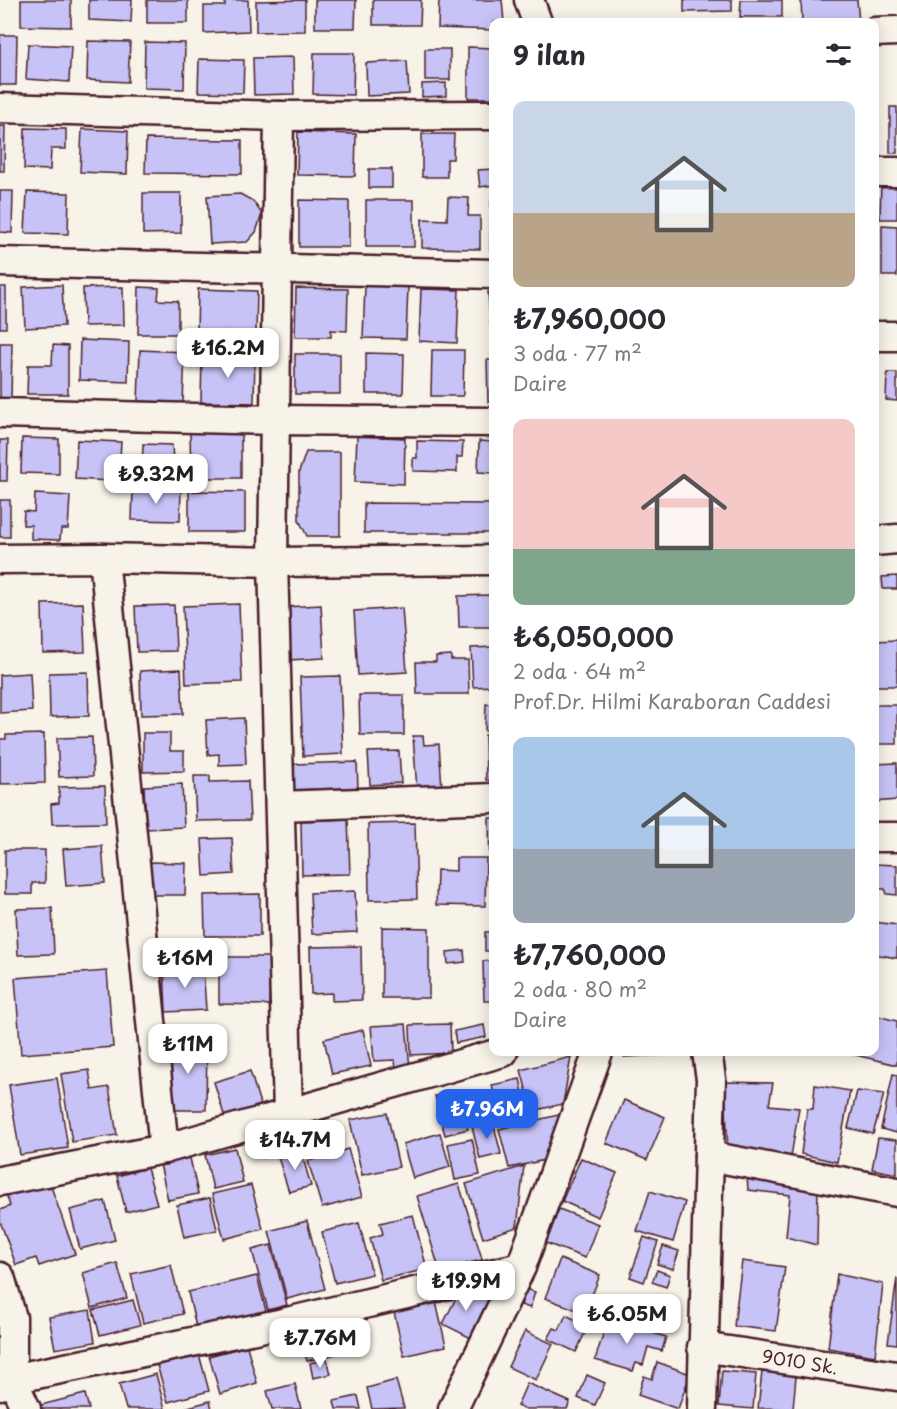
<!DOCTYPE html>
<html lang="tr">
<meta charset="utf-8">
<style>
body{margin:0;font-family:"Playpen Sans",sans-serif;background:#f2f2f3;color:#2b2b33;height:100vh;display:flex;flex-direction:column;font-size:22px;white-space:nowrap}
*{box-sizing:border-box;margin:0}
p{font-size:20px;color:#7c7c81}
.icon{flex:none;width:33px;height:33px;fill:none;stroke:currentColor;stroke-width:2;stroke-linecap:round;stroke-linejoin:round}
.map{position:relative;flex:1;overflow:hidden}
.side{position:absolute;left:489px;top:18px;width:390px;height:1038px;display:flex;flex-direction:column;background:#fff;border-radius:12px;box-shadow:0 3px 15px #0003}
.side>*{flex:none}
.price{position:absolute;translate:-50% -51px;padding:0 14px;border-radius:12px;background:#fff;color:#222;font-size:20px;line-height:39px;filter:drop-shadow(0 2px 3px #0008)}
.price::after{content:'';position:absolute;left:50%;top:36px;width:18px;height:14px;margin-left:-9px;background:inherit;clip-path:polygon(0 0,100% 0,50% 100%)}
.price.on{background:#2563eb;color:#fff}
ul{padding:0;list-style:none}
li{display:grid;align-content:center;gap:12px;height:318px;padding:0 24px}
li span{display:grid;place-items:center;height:186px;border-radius:12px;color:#555}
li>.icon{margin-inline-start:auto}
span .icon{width:108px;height:108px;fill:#fffc;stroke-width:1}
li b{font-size:26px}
h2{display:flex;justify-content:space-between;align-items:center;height:72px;padding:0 24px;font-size:26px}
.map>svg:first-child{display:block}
.building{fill:#c7c3f6;stroke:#4a1f2b;stroke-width:1.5}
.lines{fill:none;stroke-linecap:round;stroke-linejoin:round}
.minor-casing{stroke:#4a1f2b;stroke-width:33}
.minor{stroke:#f7f3e8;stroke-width:28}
.labels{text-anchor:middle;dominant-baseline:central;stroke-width:4.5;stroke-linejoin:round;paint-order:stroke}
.street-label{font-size:18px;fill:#4a1f2b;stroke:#f7f3e8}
</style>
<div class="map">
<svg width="897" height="1409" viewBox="0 0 897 1409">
<rect width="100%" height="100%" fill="#f7f3e8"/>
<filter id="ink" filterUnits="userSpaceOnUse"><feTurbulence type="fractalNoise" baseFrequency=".0167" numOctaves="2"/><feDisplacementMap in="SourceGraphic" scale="12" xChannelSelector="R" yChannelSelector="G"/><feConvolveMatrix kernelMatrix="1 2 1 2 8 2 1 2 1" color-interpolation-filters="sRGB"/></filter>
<g filter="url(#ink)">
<g class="building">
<polygon points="21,0 71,0 71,27 21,26"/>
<polygon points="89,0 132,0 131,22 89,20"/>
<rect x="147" y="0" width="41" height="23"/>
<polygon points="225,0 248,0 249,31 204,33 204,6 225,6"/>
<polygon points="305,0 305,31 256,32 256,1"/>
<polygon points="315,0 356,0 355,28 315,28"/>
<polygon points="373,0 421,0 420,25 373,25"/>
<polygon points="439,0 502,0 504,22 494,22 494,30 438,28"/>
<polygon points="684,0 732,0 732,11 684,12"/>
<polygon points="741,0 782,0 782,17 740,17"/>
<polygon points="801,0 857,0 859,22 802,22"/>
<polygon points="0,35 17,35 16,85 0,85"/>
<polygon points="88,41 130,42 128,82 87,80"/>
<polygon points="145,42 185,43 184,89 144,88"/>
<polygon points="28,44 71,46 69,82 26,79"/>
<polygon points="468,47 494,48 494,98 468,98"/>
<rect x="425" y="49" width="25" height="31"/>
<polygon points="314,53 354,53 353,95 313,94"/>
<polygon points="293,57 294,94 254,95 253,58"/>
<polygon points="199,59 244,60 243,93 198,92"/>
<polygon points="407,61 409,94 367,96 366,63"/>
<polygon points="446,83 446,96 422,97 422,84"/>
<rect x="890" y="107" width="7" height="46"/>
<polygon points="0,126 5,126 4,171 0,171"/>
<polygon points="25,128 66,129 66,149 51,149 50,170 24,169"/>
<polygon points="82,129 128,131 127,174 80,172"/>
<polygon points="298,132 356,134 355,176 297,175"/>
<polygon points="422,134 454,134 453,159 447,159 447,177 422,177"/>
<polygon points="146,139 242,140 242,174 145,173"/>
<rect x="369" y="169" width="23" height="19"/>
<polygon points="494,169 494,185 480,187 478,170"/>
<polygon points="881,180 897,180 897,219 880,219"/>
<polygon points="0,191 13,191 12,233 0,232"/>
<polygon points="27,192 69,193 68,234 25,233"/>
<polygon points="143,193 181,193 181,233 143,234"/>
<polygon points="240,194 253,201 262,214 256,232 247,242 210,244 207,196"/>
<polygon points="448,197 469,198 468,216 480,216 480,249 422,248 422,219 447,220"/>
<polygon points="299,200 349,201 349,247 299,247"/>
<rect x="366" y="200" width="48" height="47"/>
<polygon points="491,200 494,200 494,251 490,250"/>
<polygon points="882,225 897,226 897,276 882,276"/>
<polygon points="62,285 64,326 25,328 23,287"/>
<polygon points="365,286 408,287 406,339 363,338"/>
<rect x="0" y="287" width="6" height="41"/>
<polygon points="123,287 124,325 84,326 83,288"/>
<polygon points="139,287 159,288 158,300 178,301 178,334 138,334"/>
<polygon points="296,288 348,289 347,331 331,330 331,337 295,337"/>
<polygon points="198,289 257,291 256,333 197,332"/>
<polygon points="421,289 459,290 457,343 419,341"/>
<polygon points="488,292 494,292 494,344 492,344"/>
<polygon points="80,340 129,342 128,382 79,380"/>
<polygon points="0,343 12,343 11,402 0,401"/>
<polygon points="53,345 68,346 68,394 27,394 28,365 52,365"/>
<polygon points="140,350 185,352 183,403 138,401"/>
<polygon points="432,350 464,350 463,396 431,396"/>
<polygon points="366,353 404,354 403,394 366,394"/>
<polygon points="202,354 255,355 254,403 201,402"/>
<rect x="295" y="354" width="45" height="40"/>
<polygon points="487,360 494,360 494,402 488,402"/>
<polygon points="887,373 897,373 897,401 886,400"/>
<polygon points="190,432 241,432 241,478 191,478"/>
<polygon points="357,436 405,438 404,484 355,482"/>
<polygon points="22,438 59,439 59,474 21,473"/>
<polygon points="0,440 8,440 7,481 0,481"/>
<polygon points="77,440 121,442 120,458 127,458 126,482 75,479"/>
<polygon points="417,441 463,442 462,457 457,457 457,472 413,471 413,458 417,458"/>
<polygon points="479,441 494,442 494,473 478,472"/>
<polygon points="143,444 172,445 173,461 182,461 182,479 142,479"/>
<polygon points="306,452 340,452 340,536 307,536 299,520 299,472"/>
<polygon points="133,489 181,490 180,521 132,520"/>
<polygon points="189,491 245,492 245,532 189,532"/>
<polygon points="35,494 70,496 68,529 61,529 60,540 31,539 31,525 23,525 24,511 34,512"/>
<rect x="0" y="500" width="10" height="37"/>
<polygon points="364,503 494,504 494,533 364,533"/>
<polygon points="897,576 897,589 883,589 882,577"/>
<polygon points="490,595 491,627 459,627 458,596"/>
<polygon points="83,603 85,652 43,653 42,604"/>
<polygon points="239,604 242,682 186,684 183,606"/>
<polygon points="174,605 176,651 137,652 135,606"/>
<polygon points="321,605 324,658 289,660 285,607"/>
<polygon points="402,608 407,672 358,675 354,611"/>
<polygon points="897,640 897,686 874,686 874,641"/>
<polygon points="494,647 494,686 473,687 471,648"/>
<polygon points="451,655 451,660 468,660 469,694 417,694 416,662 436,662 436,656"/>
<polygon points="181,669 183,714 141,715 140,671"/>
<polygon points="88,672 89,716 50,717 49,673"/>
<polygon points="30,673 32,711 0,713 0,675"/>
<polygon points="340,676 343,754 303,756 300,677"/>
<polygon points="359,695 404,695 404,735 360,735"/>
<polygon points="486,704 494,705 494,731 485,731"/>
<rect x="874" y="705" width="23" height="39"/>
<polygon points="244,718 246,764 219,765 219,754 208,755 206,720"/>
<polygon points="143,733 170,733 170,751 184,751 184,771 143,772"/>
<polygon points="44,734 45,783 0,784 0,739 6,739 6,735"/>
<polygon points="485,735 494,735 494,780 486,780"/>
<polygon points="413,736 423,736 424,745 439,744 442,788 417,790"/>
<polygon points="92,737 93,776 59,777 57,738"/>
<polygon points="399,751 401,783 370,785 368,752"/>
<polygon points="357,762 358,788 294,790 293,764"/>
<polygon points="897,763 897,800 874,802 874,764"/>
<polygon points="194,776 210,776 210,782 248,781 250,820 196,821"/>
<polygon points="182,784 184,827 146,829 144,786"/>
<polygon points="105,786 106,823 52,824 51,804 59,803 59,787"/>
<polygon points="489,818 494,818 494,881 490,881"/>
<polygon points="348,819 350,874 302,875 301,821"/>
<polygon points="415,823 417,899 369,900 368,824"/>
<polygon points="232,838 234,874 204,876 202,839"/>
<polygon points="102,846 105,883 66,886 63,849"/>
<polygon points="5,850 45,850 45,883 32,883 32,894 5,894"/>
<polygon points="456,858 486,858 485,906 436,905 437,870 456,871"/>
<polygon points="148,862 186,863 185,895 148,895"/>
<polygon points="874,864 897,865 897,895 887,894 885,889 874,889"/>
<polygon points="355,891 357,932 312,934 310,893"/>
<polygon points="260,894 260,936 205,936 204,895"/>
<polygon points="52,908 54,954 18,955 16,909"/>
<polygon points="491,915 494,915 494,951 485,951 485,932 492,932"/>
<polygon points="874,922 897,925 897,958 874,954"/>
<polygon points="382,927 429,928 429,998 382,998"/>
<polygon points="361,946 362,1000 332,1001 332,993 311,994 310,947"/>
<polygon points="464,950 465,962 448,964 447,952"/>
<polygon points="219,957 270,957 269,1005 219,1004"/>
<polygon points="483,961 494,961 494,1001 484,1001"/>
<polygon points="203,965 206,1010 166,1012 164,967"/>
<polygon points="107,971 113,1047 21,1054 15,978"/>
<polygon points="874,1015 897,1021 897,1065 843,1052 874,1052"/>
<polygon points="406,1024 410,1069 396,1070 395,1060 374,1061 371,1026"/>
<polygon points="450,1024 451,1053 411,1055 410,1025"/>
<polygon points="484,1025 486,1037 456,1043 454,1031"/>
<polygon points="363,1030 371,1066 332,1074 324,1039"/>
<polygon points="169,1040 207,1040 206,1110 168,1110"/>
<polygon points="624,1052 690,1052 690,1054 624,1057"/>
<polygon points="571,1057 563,1104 532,1111 521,1070"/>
<polygon points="89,1070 92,1090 109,1087 117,1135 72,1142 61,1074"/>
<polygon points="250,1071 261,1107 225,1118 214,1082"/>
<polygon points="893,1074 897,1075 897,1133 881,1129"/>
<polygon points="57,1078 68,1148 20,1155 9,1085"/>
<polygon points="520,1079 526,1106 499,1112 492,1085"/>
<polygon points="725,1082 773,1083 769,1105 799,1108 790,1163 728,1154"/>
<polygon points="815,1085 850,1091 837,1162 801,1154 807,1109 813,1109"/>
<polygon points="457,1090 468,1129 445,1135 435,1096"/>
<polygon points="857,1091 884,1094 873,1134 848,1128"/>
<polygon points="624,1100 665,1117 647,1160 606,1143"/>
<polygon points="387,1113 399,1167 362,1175 350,1120"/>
<polygon points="567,1113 558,1157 509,1168 499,1129"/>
<polygon points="493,1122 501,1154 480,1159 472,1127"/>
<polygon points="440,1133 450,1167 413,1178 403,1144"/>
<polygon points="878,1138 897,1140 897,1174 872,1169"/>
<polygon points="472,1139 480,1175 455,1180 448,1144"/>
<polygon points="274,1141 278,1154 262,1158 258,1146"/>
<polygon points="235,1148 243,1182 213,1189 205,1155"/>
<polygon points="348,1149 362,1197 322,1208 308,1161"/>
<polygon points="301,1151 311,1186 289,1192 278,1157"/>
<polygon points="190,1158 198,1194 168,1200 160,1164"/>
<polygon points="581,1158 617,1173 598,1217 562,1201"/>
<polygon points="524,1166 517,1227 483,1238 466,1184"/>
<polygon points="147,1168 157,1204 126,1212 117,1176"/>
<polygon points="747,1176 818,1184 817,1245 786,1237 790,1195 748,1190"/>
<polygon points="49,1181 75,1254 39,1266 36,1258 16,1265 0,1221 0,1210 10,1206 7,1197"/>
<polygon points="459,1184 483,1262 441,1275 417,1196"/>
<polygon points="251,1185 263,1229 224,1239 212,1194"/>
<polygon points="650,1191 685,1202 673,1242 637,1231"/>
<polygon points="210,1198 217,1230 184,1237 177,1205"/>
<polygon points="105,1201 115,1240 80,1249 70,1210"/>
<polygon points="559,1209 598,1224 585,1258 546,1243"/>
<polygon points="413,1215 427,1269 381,1280 370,1238 383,1234 380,1223"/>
<polygon points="307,1221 325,1289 287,1299 269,1231"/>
<polygon points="359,1223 372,1274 335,1283 322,1232"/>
<polygon points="644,1237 658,1242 644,1282 630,1277"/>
<polygon points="271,1245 287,1305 268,1310 252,1250"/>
<polygon points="663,1246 679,1251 673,1269 657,1264"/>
<polygon points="560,1259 600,1275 585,1313 545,1298"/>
<polygon points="742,1261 785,1267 776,1331 734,1326"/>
<polygon points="117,1263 127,1298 92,1308 83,1273"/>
<polygon points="171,1265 183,1314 143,1323 131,1274"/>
<polygon points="657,1270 670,1275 666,1287 652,1282"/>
<polygon points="837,1274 883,1284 875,1356 828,1348"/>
<polygon points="257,1276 266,1311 196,1327 188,1292"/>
<polygon points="897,1278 897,1344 888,1343"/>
<polygon points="462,1286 490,1300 471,1338 443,1324"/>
<polygon points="526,1289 535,1292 530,1308 521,1305"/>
<polygon points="133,1300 140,1325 100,1335 93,1310"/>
<polygon points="436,1302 446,1346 404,1356 394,1312"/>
<polygon points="90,1310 95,1342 55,1349 49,1317"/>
<polygon points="566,1315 588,1326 576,1352 548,1339 554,1328 559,1330"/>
<polygon points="608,1319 666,1337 662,1351 648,1347 643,1365 636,1363 633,1371 595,1360"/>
<polygon points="342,1328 347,1351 307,1361 301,1338"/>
<polygon points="525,1331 553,1344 536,1380 508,1367"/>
<polygon points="247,1346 257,1383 220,1394 209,1356"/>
<polygon points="199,1354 209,1391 168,1402 157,1365"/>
<polygon points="327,1359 331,1374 313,1378 310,1363"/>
<polygon points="657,1362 690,1374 678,1409 638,1395 644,1376 652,1379"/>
<polygon points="722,1371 756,1374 753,1409 719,1406"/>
<polygon points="762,1372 796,1376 793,1409 758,1408"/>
<polygon points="156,1374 165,1409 126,1409 119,1384"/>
<polygon points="587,1375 605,1383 595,1405 578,1398"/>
<polygon points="396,1380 404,1408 372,1409 367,1388"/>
<polygon points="527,1383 570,1402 567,1409 524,1409 517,1406"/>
<polygon points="295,1384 301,1409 272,1409 267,1391"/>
<polygon points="85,1394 89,1409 42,1409 41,1405"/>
<polygon points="358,1396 361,1409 336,1409 334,1401"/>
<polygon points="210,1401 212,1409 181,1409"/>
</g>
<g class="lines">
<defs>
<g id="minor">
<polyline points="529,0 537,22"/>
<polyline points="874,32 897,31"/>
<polyline points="0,108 279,116 494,115"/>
<polyline points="279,116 273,562 288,1113"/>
<polyline points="874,172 897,172"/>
<polyline points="0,262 494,274"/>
<polyline points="874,336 897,336"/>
<polyline points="0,413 276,420 494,422"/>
<polyline points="874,541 897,539"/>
<polyline points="104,558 164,1149"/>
<polyline points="0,559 104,558 273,562 494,560"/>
<polyline points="280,806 494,798"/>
<polyline points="874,837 897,837"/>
<polyline points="709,1156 897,1192"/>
<polyline points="0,1181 164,1149 503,1052"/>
<polyline points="0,1277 12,1318 12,1379 26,1409"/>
<polyline points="702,1347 897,1376"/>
<polyline points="0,1385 12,1379 279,1324 521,1267"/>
<polyline points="453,1409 521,1267 598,1052"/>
<polyline points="702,1409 711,1079 707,1052"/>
</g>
</defs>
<use href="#minor" class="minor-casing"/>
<use href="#minor" class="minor"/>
</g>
</g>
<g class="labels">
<g class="street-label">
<text transform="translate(800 1361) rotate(9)">9010 Sk.</text>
</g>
</g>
</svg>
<b class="price" style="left:228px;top:379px">₺16.2M</b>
<b class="price" style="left:156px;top:505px">₺9.32M</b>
<b class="price" style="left:185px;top:989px">₺16M</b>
<b class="price" style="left:188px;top:1075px">₺11M</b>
<b class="price on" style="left:487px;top:1140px">₺7.96M</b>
<b class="price" style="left:295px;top:1171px">₺14.7M</b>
<b class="price" style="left:466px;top:1312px">₺19.9M</b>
<b class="price" style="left:627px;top:1345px">₺6.05M</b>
<b class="price" style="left:320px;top:1369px">₺7.76M</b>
<section class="side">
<h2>9 ilan<svg class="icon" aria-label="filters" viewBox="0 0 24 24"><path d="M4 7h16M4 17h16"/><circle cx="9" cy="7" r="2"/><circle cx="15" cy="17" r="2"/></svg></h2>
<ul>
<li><span style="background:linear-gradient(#c9d6e8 60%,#b9a48a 0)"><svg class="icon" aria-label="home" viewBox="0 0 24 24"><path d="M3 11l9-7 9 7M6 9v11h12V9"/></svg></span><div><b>₺7,960,000</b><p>3 oda · 77 m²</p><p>Daire</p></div></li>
<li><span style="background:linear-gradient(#f6c9c9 70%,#7fa58c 0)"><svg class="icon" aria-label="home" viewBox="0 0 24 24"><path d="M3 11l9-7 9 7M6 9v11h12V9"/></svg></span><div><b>₺6,050,000</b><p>2 oda · 64 m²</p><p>Prof.Dr. Hilmi Karaboran Caddesi</p></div></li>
<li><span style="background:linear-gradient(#a9c7e8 60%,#9aa5b1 0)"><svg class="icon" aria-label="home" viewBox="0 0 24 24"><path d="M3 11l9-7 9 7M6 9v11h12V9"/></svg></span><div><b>₺7,760,000</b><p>2 oda · 80 m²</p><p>Daire</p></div></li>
</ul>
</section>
</div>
